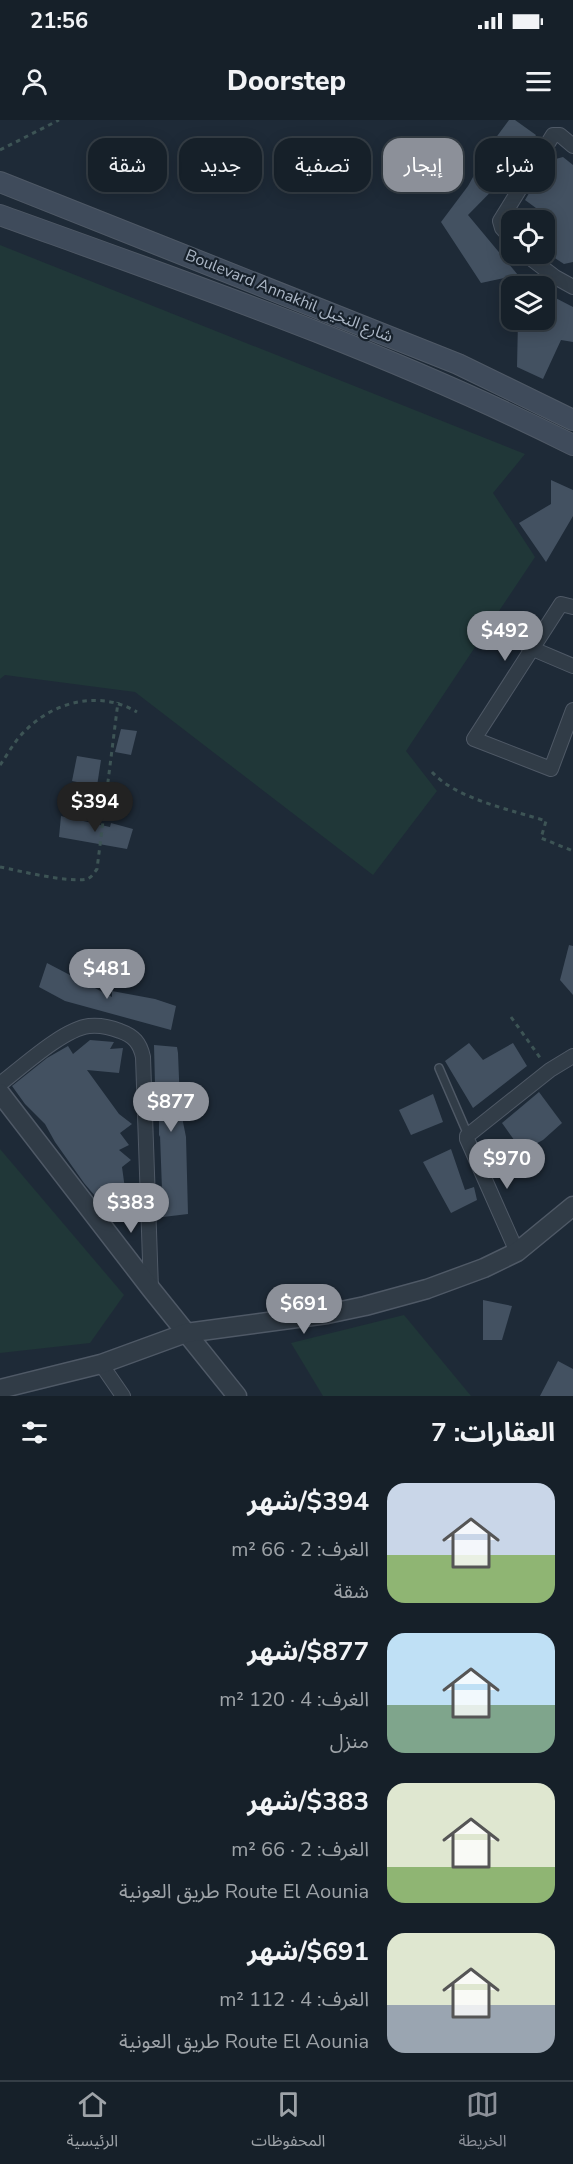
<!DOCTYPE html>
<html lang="ar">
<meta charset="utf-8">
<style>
body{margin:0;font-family:"Nunito Sans","Noto Sans Arabic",sans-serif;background:#1f2831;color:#f1f3f6;direction:rtl;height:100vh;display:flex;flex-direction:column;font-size:22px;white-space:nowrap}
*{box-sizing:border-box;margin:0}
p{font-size:20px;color:#9ea3a8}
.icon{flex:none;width:33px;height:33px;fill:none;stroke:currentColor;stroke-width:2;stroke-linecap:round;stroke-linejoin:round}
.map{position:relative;height:1276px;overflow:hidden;direction:ltr}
.details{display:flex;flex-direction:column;background:#162029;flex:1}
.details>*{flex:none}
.guide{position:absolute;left:18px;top:18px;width:537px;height:54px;direction:rtl;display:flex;gap:12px}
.buttons{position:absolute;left:501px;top:90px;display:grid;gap:12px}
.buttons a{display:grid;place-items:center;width:54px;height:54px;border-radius:12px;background:#162029;box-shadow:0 3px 15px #0003,0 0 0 2px #353e46;font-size:30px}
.price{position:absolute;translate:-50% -51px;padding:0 14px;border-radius:21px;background:#8c9099;color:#fff;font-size:20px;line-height:39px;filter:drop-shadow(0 2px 3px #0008)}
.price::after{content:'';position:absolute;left:50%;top:36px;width:18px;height:14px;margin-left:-9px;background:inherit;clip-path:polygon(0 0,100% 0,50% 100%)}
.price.active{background:#222;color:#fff}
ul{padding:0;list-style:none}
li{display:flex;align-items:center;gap:18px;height:150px;padding:0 18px}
li span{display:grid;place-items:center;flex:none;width:168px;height:120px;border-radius:18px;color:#555}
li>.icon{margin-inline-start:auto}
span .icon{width:72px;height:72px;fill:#fffc;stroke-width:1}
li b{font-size:26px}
h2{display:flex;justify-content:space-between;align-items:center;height:72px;padding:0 18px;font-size:26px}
.tag{padding:0 21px;border-radius:18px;background:#162029;box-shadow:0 3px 15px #0003,0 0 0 2px #353e46;font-size:21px;line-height:54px}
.tag.active{background:#8c9099;color:#fff}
.status{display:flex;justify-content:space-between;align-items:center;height:42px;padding:0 30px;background:#162029;direction:ltr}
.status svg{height:16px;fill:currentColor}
header{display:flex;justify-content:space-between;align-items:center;height:78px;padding:0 18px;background:#162029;font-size:27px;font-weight:800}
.tab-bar{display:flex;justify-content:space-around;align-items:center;height:84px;border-top:2px solid #353e46;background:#162029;font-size:16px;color:#9ea3a8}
.tab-bar a{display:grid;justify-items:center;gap:3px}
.tab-bar .active{color:#8c9099}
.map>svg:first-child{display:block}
.green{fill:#203738}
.building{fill:#435161}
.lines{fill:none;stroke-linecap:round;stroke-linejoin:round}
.service-casing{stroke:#4f5966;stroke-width:10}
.minor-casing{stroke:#4f5966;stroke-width:16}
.tertiary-casing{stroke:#4f5966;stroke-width:21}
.secondary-casing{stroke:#4f5966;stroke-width:22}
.path{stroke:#3d5455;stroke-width:3;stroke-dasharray:4.5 4.5;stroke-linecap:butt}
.service{stroke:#313c47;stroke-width:7}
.minor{stroke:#313c47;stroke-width:14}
.tertiary{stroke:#313c47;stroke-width:18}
.secondary{stroke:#3f4b5b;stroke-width:20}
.labels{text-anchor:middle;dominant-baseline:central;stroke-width:4.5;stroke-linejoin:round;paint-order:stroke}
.street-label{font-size:16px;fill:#abb6c5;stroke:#17212b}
</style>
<div class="status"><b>21:56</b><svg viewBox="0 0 49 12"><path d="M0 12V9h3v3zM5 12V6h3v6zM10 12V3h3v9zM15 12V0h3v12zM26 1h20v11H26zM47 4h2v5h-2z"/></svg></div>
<header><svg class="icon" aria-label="menu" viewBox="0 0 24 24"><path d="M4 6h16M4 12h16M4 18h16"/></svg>Doorstep<svg class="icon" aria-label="person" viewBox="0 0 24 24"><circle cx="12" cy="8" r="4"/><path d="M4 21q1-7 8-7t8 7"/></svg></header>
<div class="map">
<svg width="573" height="1276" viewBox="0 0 573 1276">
<rect width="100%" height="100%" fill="#1e2a37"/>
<g class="green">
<polygon points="0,125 525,334 493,373 535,437 406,631 437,671 373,755 135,572 5,555 0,559"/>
<polygon points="0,1029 124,1175 90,1223 0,1233"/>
<polygon points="404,1195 471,1276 323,1276 291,1223"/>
</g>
<g class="building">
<polygon points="509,0 515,0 536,15 521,41 468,95 518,155 481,163 441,102 468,66 492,23"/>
<polygon points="563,37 573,45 573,142 564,144 544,131 544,112 551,99 525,80 548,41"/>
<polygon points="544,172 573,187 573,222 561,220 543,259 517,247 518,200 529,205 532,200 544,200"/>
<polygon points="551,360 573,370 573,396 546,442 519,403 551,384"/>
<polygon points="121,609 137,611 131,635 115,632"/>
<polygon points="77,636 101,640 97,666 72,661"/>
<polygon points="61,696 110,707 111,703 133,709 127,729 59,717"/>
<polygon points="569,825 573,826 573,875 560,860"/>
<polygon points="47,843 112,877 112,871 155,879 176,886 171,910 65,881 39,867"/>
<polygon points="90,920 114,922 110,929 123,928 119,953 87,950 119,994 132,1004 120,1013 129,1025 119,1030 131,1040 122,1047 126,1076 107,1090 84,1063 55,1022 45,1004 25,984 12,966 47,938 68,926 73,934"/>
<polygon points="469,923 483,940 513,923 527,946 473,988 445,941"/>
<polygon points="154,925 177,927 178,933 180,984 184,984 183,1002 186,1017 188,1094 163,1097 160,1015 159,1017 159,965 155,965"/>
<polygon points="539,972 562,1003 543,1020 522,1031 502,1003"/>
<polygon points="433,974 443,1002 411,1015 399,990"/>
<polygon points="451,1029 465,1070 474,1067 477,1080 451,1093 423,1042"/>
<polygon points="483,1180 512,1186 502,1220 483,1220"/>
<polygon points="558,1241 573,1249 573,1276 540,1276"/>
</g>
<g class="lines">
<defs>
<polyline id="service" points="439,948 468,1015"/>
<g id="minor">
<polyline points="512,119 502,108 500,101 553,15 560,15 573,26"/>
<polyline points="525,134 555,157 573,167"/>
<polyline points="573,487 561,484 474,619 551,649 573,590"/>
<polyline points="502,508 533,529 573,546"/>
<path d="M0,964C21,948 63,909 89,906C100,905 110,907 120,911C134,916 140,923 143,937L151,1169"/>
<polyline points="517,1132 467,1019 467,1016 550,950 573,936"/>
<polyline points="101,1244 123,1276"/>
</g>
<g id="tertiary">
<polyline points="0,973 151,1169 237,1276"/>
<polyline points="0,1269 101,1244 186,1213 327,1194 365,1186 427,1169 484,1148 517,1132 573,1086"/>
</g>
<g id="secondary">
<polyline points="0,62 458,244 573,300"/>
<path d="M0,95C194,165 388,232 573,325"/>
</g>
</defs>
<use href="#service" class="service-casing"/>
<use href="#minor" class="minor-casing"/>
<use href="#tertiary" class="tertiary-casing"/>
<use href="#secondary" class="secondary-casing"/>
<g class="path">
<polyline points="0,30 59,0"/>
<path d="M0,645C8,634 15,620 25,611C54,581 100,570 137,592"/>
<path d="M432,652C456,679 512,690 546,701L541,718L573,731"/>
<path d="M0,747C21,751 67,763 87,759C92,757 94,753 97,749L118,582"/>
<polyline points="511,897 541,939"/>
</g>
<use href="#service" class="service"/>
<use href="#minor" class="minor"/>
<use href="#tertiary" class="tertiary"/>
<use href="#secondary" class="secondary"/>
</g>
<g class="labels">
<g class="street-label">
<text transform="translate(289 176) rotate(22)">Boulevard Annakhil شارع النخيل</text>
</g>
</g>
</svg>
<div class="buttons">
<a><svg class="icon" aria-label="locate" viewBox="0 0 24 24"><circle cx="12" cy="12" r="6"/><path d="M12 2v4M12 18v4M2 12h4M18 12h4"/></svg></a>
<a><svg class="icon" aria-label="layers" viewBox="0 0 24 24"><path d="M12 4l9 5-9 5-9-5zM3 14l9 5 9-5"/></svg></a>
</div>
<b class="price" style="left:505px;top:542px">$492</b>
<b class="price active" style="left:95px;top:713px">$394</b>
<b class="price" style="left:107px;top:880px">$481</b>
<b class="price" style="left:171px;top:1013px">$877</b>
<b class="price" style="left:507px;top:1070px">$970</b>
<b class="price" style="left:131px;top:1114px">$383</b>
<b class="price" style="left:304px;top:1215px">$691</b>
<div class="guide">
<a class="tag">شراء</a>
<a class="tag active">إيجار</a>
<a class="tag">تصفية</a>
<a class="tag">جديد</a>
<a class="tag">شقة</a>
</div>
</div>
<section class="details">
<h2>العقارات: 7<svg class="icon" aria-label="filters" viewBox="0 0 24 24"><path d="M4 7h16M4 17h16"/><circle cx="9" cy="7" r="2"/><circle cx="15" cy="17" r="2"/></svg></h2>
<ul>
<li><span style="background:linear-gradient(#c9d6e8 60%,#8fb573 0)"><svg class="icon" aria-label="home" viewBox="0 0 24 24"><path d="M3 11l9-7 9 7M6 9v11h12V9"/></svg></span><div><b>$394/شهر</b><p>الغرف: 2 · 66 m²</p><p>شقة</p></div></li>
<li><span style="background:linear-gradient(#bfe0f5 60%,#7fa58c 0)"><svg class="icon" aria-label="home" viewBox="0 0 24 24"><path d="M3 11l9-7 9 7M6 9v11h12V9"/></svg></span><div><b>$877/شهر</b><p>الغرف: 4 · 120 m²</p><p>منزل</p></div></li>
<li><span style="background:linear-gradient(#dfe7d0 70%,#8fb573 0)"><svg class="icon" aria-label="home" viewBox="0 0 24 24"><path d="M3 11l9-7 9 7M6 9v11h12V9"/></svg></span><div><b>$383/شهر</b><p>الغرف: 2 · 66 m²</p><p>Route El Aounia طريق العونية</p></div></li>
<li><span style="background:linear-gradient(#dfe7d0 60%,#9aa5b1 0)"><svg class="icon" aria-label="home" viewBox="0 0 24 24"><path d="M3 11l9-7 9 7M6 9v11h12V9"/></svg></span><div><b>$691/شهر</b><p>الغرف: 4 · 112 m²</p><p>Route El Aounia طريق العونية</p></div></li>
</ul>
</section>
<nav class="tab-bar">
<a class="active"><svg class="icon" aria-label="map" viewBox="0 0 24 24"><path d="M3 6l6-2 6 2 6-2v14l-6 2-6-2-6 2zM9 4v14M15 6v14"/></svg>الخريطة</a>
<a><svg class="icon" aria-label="saved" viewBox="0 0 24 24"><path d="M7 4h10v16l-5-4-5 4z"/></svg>المحفوظات</a>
<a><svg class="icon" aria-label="home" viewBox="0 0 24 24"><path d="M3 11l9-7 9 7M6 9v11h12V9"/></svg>الرئيسية</a>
</nav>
